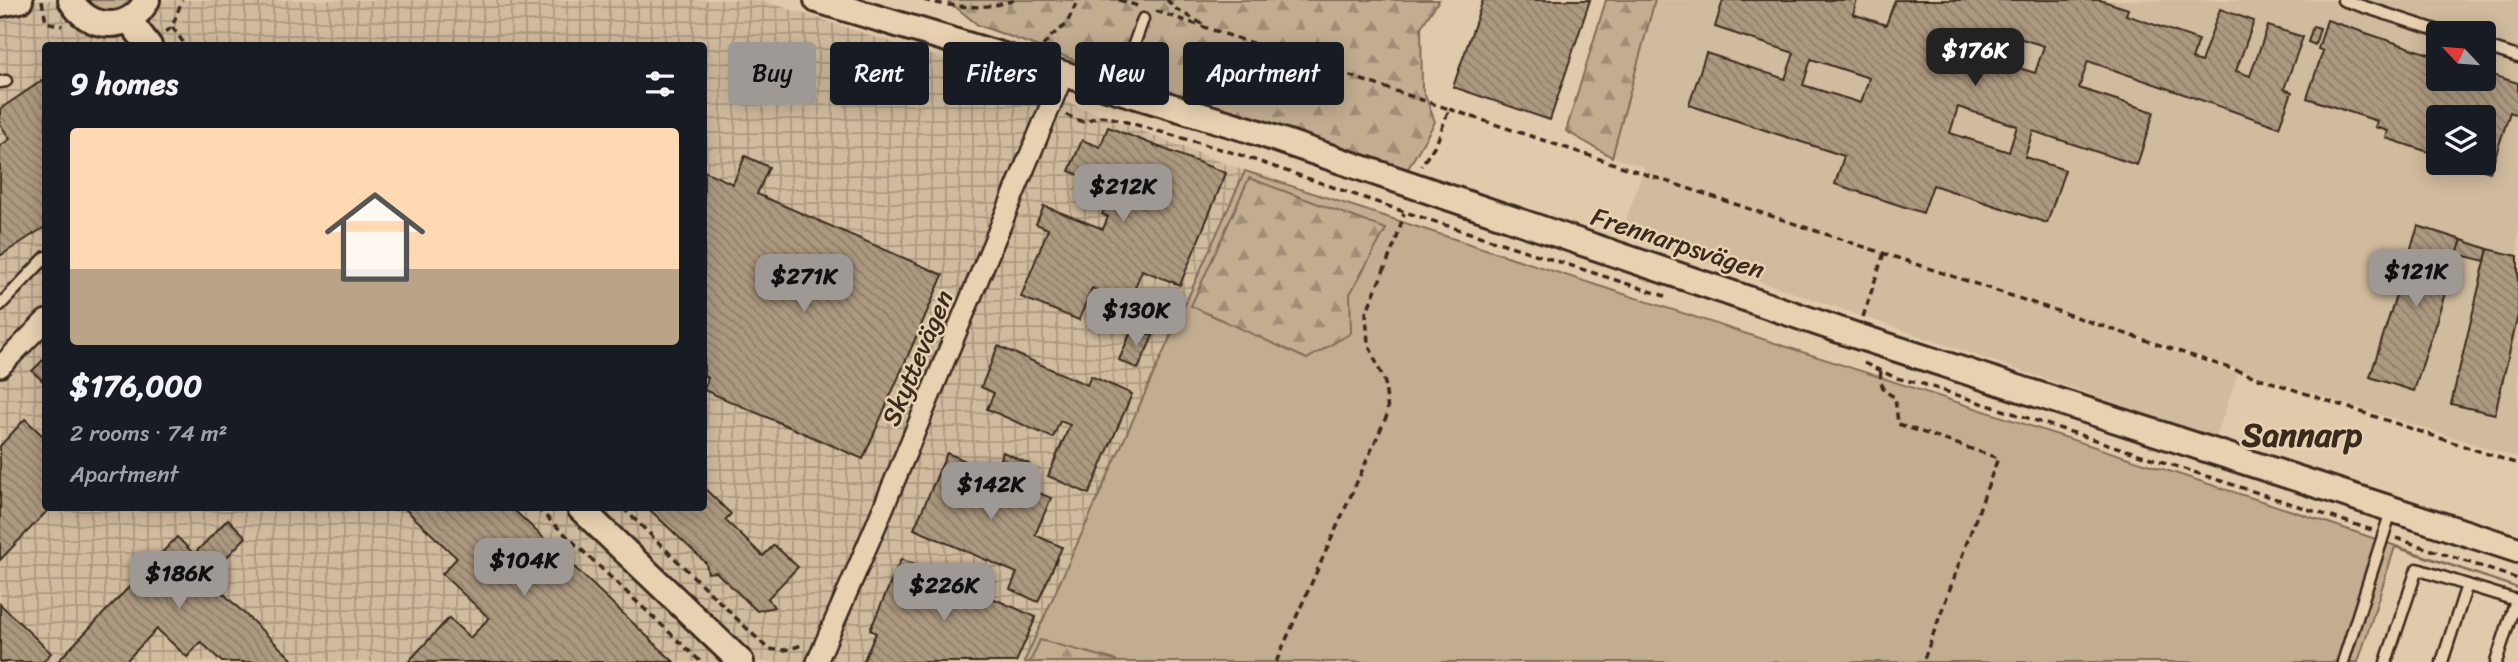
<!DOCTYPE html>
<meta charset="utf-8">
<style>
body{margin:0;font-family:Sriracha,sans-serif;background:#20242c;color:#f1f3f6;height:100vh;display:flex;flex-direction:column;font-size:26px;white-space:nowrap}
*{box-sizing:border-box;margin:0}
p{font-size:23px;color:#9ea1a6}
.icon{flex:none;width:38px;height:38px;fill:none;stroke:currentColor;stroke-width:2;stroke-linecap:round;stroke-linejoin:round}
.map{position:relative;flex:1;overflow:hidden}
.drawer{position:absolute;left:42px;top:42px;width:665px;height:469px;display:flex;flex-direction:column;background:#171b24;border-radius:7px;box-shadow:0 4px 18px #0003}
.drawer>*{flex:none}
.banner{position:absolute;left:728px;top:42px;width:665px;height:63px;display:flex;gap:14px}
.needle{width:46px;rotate:296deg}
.fabs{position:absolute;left:2426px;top:21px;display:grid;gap:14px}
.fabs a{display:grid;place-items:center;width:70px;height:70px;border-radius:7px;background:#171b24;box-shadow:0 4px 18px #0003;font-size:35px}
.price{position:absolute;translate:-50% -60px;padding:0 16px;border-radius:14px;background:#9f9995;color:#111;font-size:23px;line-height:46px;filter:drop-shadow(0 2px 4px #0008)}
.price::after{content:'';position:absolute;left:50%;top:42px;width:21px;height:16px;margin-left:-10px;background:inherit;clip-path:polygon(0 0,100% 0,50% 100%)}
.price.active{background:#222;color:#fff}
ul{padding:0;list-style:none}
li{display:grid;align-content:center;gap:14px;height:371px;padding:0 28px}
li span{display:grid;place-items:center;height:217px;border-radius:7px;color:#555}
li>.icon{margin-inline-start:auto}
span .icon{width:126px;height:126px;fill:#fffc;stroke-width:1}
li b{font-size:30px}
h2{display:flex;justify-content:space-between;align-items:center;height:84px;padding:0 28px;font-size:30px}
.pill{padding:0 24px;border-radius:7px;background:#171b24;box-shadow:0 4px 18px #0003;font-size:24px;line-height:63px}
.pill.active{background:#9f9995;color:#111}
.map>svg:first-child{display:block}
.built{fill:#d1bb9e;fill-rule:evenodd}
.industrial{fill:url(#industrial-grid);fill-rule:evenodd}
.green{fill:#c3ad91;stroke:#7f6c58;stroke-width:2}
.forest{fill:url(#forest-firs);stroke:#7f6c58;stroke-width:2}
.building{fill:url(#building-back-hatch);stroke:#3b2a1e;stroke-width:2;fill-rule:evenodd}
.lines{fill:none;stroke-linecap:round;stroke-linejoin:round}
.service-casing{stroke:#3b2a1e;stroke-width:15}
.minor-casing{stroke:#3b2a1e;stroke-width:24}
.tertiary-casing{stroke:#3b2a1e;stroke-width:30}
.path{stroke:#3b2a1e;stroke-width:3.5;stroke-dasharray:7 5;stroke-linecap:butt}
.service{stroke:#e8d1b1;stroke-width:10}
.minor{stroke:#e8d1b1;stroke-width:19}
.tertiary{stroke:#e8d1b1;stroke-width:24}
.labels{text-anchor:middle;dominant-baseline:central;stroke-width:5;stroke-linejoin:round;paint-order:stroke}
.street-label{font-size:26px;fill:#3b2a1e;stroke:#e8d1b1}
.district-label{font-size:33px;font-weight:bold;fill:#3b2a1e;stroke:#e8d1b1}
</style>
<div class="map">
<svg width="2518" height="662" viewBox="0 0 2518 662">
<defs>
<pattern id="industrial-grid" width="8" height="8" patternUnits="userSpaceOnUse" patternTransform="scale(1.75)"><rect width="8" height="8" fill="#d1bb9e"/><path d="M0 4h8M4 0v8" fill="none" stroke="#ab9880"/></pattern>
<pattern id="forest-firs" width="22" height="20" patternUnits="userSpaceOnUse" patternTransform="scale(1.75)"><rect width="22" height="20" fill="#c3ad91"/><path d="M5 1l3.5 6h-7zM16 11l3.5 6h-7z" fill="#a08d76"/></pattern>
<pattern id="building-back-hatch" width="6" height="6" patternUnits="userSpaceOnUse" patternTransform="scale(1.75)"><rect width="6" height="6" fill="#ad9980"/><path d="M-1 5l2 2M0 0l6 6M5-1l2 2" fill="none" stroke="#8e7d68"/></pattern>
</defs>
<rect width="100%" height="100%" fill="#e1caab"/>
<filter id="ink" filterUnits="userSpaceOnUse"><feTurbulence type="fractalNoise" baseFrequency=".0143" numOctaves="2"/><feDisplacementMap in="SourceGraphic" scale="14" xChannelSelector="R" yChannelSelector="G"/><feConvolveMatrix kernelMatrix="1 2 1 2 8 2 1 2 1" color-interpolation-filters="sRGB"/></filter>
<g filter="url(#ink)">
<path class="built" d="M1655,0H2518V458L2136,337V340L2238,373L2216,437L1621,234L1644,167L1612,157ZM2438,33H2483V79H2438ZM2438,117H2483V163H2438Z"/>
<path class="industrial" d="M0,0H761L1018,83L1245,171L1024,662H0ZM46,46H704V508H46Z"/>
<g class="green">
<polygon points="81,0 136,0 124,12 100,14"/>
<polygon points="1245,171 2326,522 2518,588 2395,547 2358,662 1024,662"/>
</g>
<g class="forest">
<polygon points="947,0 1439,0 1421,27 1422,87 1435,122 1406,172 1157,90 978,25"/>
<polygon points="1606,0 1655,0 1612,157 1566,131"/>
<polygon points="1249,178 1386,229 1350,294 1351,333 1307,359 1191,306"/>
<polygon points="1040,640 1116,660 1117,662 1030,662"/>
</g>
<g class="building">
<polygon points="1483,0 1590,0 1550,120 1453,87"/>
<path d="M1723,0H1857L1853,14L1886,25L1895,0H2100L2128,9L2126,15L2199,40L2192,59L2201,62L2220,9L2254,21L2236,71L2250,76L2268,26L2303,37L2284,89L2292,92L2279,127L2088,61L2079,88L2154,112L2137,165L2033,131L2025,157L2065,170L2047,223L1933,185L1923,213L1835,184L1844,156L1689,105L1706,53L1785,79L1794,53L1715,27ZM2000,32L2044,46L2035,73L1991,59ZM1811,59L1869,78L1861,103L1803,85ZM1958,107L2017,126L2009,152L1950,133Z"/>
<polygon points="2327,20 2438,57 2438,79 2483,79 2483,72 2518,83 2518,115 2510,112 2490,172 2461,163 2483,163 2483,117 2438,117 2438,155 2386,138 2388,131 2375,127 2377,121 2307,98 2323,51 2318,49"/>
<polygon points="2313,26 2320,28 2315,45 2308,42"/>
<polygon points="46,78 46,226 0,256 0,146 10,139 0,124 0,109"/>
<polygon points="1108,127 1226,173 1180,285 1142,270 1129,303 1092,288 1079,320 1021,297 1048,229 1036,224 1044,206 1103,229 1108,217 1102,214 1106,204 1084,195 1089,182 1084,180 1084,177 1069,171 1082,140 1100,147"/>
<polygon points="745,156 769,167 757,194 943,275 863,459 704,390 708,378 704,376 704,171 733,184"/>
<polygon points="2418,226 2462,240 2414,391 2370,377"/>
<polygon points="2462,240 2488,249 2485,261 2457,254"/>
<polygon points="2488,249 2518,256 2518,315 2495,414 2451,404"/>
<polygon points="1133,327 1153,336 1138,369 1119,360"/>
<polygon points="998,346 1087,385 1091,376 1132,394 1089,494 1048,476 1070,425 1060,421 1053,438 987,409 994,393 981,387"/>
<polygon points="46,357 46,384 32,371"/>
<polygon points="25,419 46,439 46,508 50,508 0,560 0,446"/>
<polygon points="1003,452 1029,464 1026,470 1001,459"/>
<polygon points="947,453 1051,498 1035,535 1062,547 1038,602 1010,589 1017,573 914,529"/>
<polygon points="704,488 731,514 725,520 763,556 774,545 798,567 768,598 774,607 757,611 716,572 708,573 706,563 648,508 704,508"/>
<polygon points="404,508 512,508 674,662 408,662 449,618 470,638 489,618 442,574 457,558"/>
<polygon points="228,519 246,537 207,578 295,662 222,662 201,642 187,657 157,629 125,662 57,662 177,537 194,554"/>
<polygon points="901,559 1036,617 1016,662 863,662 876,633 870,630"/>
<polygon points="0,604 51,653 43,662 0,662"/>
</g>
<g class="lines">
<defs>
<g id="service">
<polyline points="2343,0 2445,33"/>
<polyline points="2483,46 2518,57"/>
<polyline points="0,82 6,81"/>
<polyline points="1118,89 1143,19"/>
<polyline points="0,305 46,257"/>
<polyline points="2467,585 2516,600"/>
<polyline points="2343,662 2392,508"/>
<polyline points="2386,662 2417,569 2467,585 2442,662"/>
<polyline points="2496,662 2516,600 2518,601"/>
</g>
<g id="minor">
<polyline points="0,367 46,320"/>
<polyline points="817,662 877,523 1064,73"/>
</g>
<g id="tertiary">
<path d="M71,0C88,31 130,33 147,0"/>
<polyline points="817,0 1250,130 1857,336 2518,550"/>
<polyline points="0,4 20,0"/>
<polyline points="129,20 149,46"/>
<polyline points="580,508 741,662"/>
</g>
</defs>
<use href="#service" class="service-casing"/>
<use href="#minor" class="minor-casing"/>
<use href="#tertiary" class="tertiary-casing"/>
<g class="path">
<path d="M924,0C955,8 985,10 1015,0"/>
<polyline points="1119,0 1138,6"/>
<polyline points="1167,0 1176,9 1206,26"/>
<polyline points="42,1 46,22 62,26"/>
<polyline points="1156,11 1449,109 1437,142 1421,166"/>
<polyline points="172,27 186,46"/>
<polyline points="166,32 172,27 182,0"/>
<polyline points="1043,46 1050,37 1066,25 1078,0"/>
<polyline points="1449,109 2518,464"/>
<polyline points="1066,115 1083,122 1099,116 1109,117 1234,153 1405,212 1665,296"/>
<polyline points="1863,317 1884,253"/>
<polyline points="1864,363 1896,378 1923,384 2372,530"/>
<path d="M1881,371C1879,384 1883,392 1895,397L1898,424L1998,458L1923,662"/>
<polyline points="537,508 701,662"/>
<path d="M623,508L767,648C780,652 789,650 801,645L803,647"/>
<polyline points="2396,538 2518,579"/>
<polyline points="1276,662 1388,413 1385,383 1368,343 1366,313 1396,241 1404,213"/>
</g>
<use href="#service" class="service"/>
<use href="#minor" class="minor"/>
<use href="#tertiary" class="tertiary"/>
</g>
</g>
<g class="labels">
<g class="street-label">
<text transform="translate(1678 243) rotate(18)">Frennarpsvägen</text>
<text transform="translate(917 358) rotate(-67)">Skyttevägen</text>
</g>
<g class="district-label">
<text x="2302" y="435">Sannarp</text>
</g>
</g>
</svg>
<div class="fabs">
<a><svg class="needle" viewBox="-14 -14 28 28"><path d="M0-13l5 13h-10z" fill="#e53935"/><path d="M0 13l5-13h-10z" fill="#9ea1a6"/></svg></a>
<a><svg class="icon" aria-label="layers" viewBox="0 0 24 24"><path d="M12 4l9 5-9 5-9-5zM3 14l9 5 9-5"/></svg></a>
</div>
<b class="price active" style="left:1975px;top:88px">$176K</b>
<b class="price" style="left:1123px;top:224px">$212K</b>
<b class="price" style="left:2416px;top:309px">$121K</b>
<b class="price" style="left:804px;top:314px">$271K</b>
<b class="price" style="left:1136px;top:348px">$130K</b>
<b class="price" style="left:991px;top:522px">$142K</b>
<b class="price" style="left:524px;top:598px">$104K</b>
<b class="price" style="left:179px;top:611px">$186K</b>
<b class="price" style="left:944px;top:623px">$226K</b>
<div class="banner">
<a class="pill active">Buy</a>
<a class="pill">Rent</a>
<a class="pill">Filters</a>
<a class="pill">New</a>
<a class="pill">Apartment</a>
</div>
<section class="drawer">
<h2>9 homes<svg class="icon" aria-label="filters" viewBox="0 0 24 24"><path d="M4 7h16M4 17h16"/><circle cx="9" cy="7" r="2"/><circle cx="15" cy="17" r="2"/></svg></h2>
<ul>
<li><span style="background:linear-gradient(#ffd9b3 65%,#b9a48a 0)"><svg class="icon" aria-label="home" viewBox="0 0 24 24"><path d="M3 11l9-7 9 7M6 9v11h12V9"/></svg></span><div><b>$176,000</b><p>2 rooms · 74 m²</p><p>Apartment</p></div></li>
</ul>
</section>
</div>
